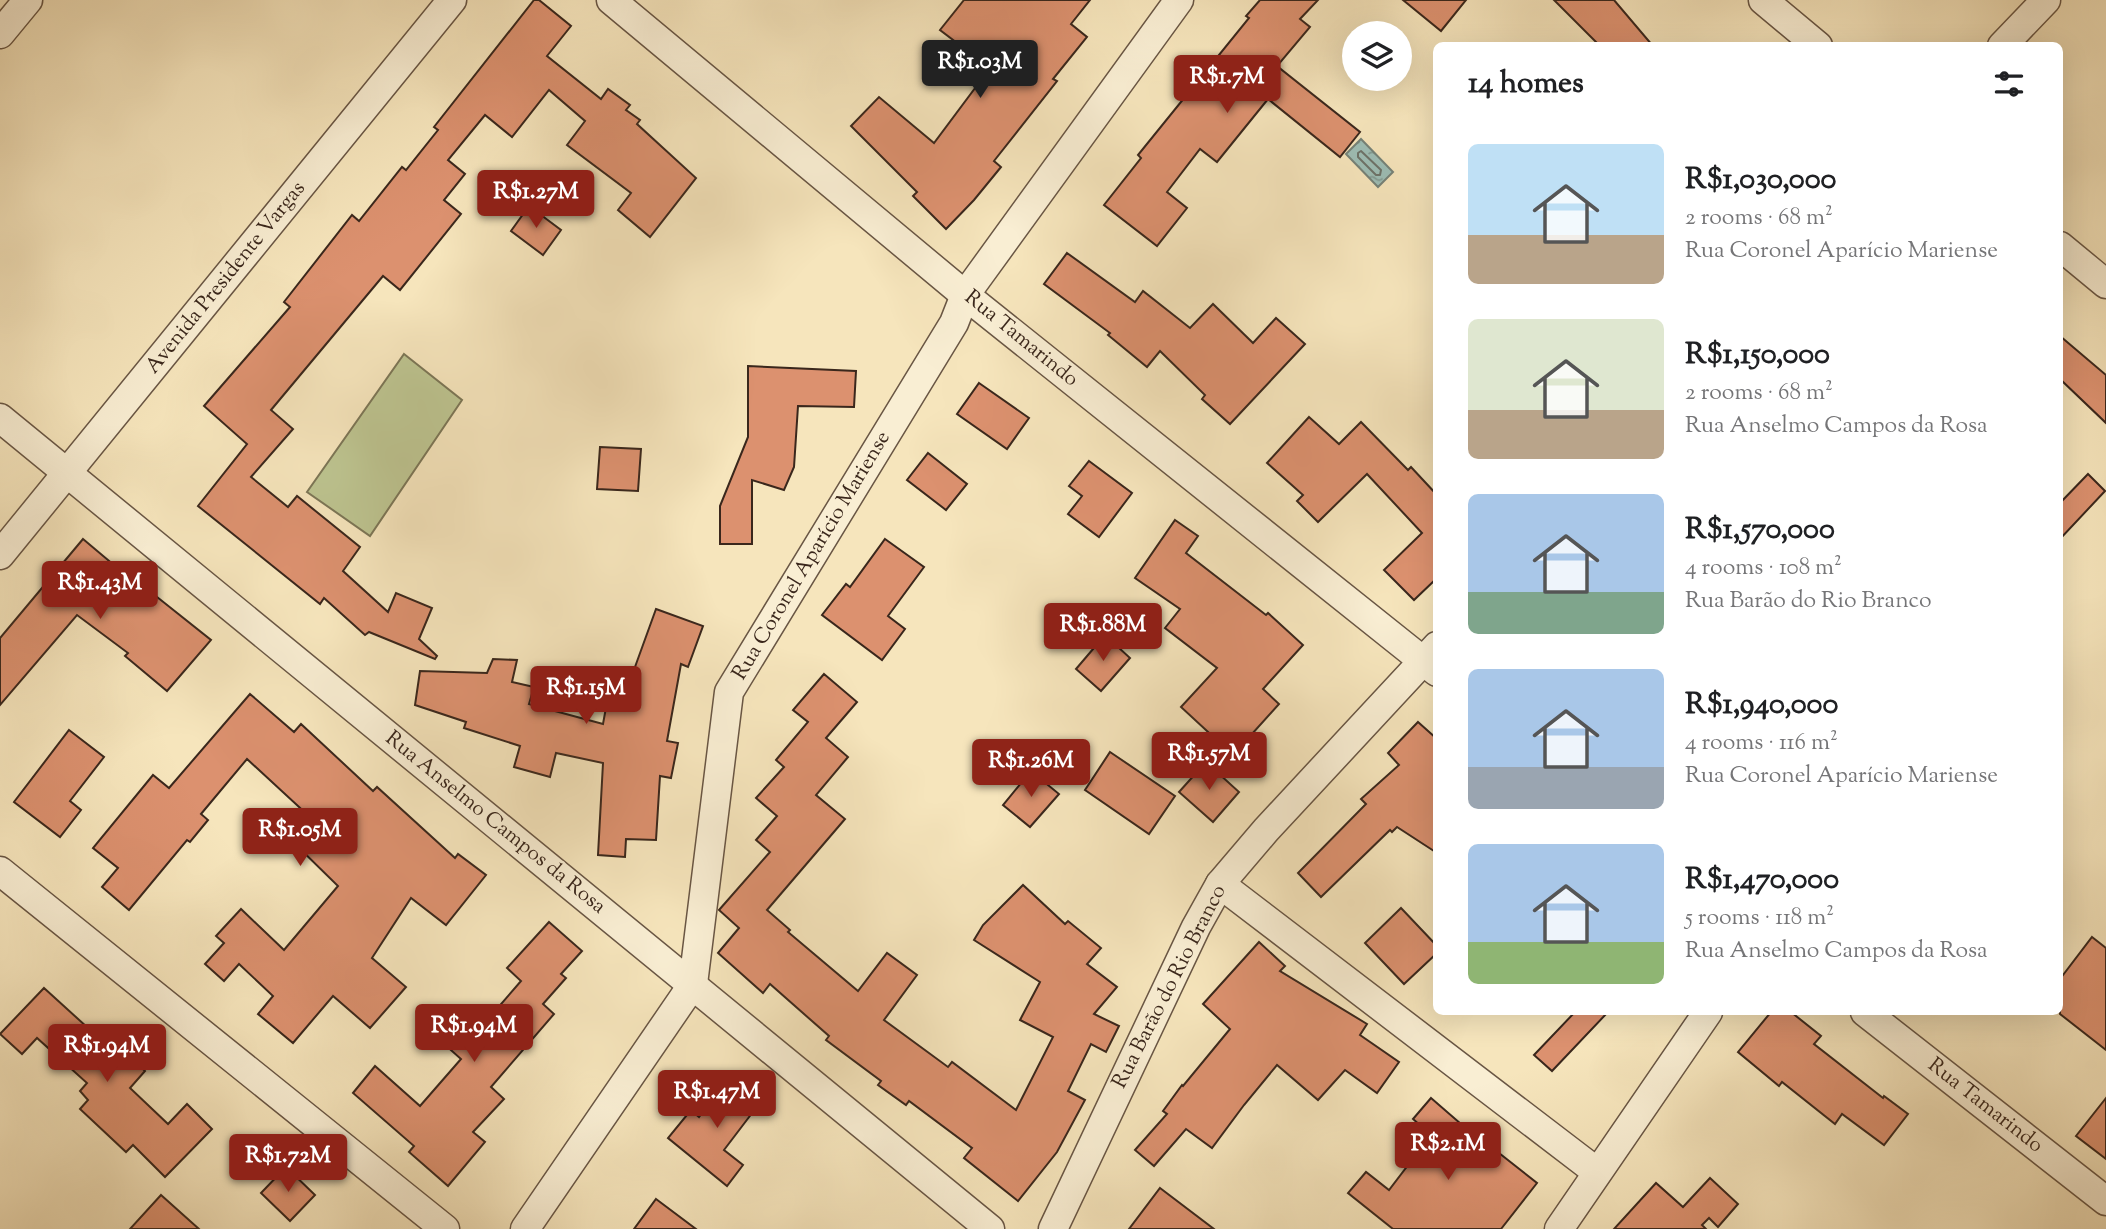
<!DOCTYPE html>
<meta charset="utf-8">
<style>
body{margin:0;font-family:"Sorts Mill Goudy",serif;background:#f2f2f2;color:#202124;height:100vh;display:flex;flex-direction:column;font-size:26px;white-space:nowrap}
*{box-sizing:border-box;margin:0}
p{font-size:23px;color:#757577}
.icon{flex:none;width:38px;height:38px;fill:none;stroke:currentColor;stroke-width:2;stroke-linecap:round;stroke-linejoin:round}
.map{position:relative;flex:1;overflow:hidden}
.drawer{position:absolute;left:1433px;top:42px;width:630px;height:973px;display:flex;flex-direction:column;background:#fff;border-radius:10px;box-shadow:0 7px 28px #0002}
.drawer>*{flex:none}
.buttons{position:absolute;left:1342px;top:21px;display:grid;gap:14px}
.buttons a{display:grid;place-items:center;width:70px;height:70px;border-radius:50%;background:#fff;box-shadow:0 7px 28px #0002;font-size:35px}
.price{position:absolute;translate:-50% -60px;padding:0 16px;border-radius:7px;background:#8f2418;color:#fff;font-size:23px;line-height:46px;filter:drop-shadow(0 2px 4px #0008)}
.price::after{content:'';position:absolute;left:50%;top:42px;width:21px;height:16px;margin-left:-10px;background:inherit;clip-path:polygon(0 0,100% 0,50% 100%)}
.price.current{background:#222;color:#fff}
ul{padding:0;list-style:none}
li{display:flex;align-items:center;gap:21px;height:175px;padding:0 35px}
li span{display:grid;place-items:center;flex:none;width:196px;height:140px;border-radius:10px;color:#555}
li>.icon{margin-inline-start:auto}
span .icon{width:84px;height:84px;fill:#fffc;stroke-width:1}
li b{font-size:30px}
h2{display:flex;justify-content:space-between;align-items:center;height:84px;padding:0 35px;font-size:30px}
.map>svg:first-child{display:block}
.pitch{fill:#bdc490;stroke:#7c7656;stroke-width:2}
.water{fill:url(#water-ripples);stroke:#758278;stroke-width:2}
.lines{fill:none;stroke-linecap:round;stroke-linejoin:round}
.shore{stroke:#6c7269;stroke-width:2}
.building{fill:#dc916f;stroke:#3a271c;stroke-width:2}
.minor-casing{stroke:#695644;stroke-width:31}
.minor{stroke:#f9eed3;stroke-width:28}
.labels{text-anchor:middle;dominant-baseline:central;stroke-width:5;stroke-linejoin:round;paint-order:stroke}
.street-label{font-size:21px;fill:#3a271c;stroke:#f9eed3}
</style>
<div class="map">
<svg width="2106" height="1229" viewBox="0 0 2106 1229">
<defs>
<pattern id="water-ripples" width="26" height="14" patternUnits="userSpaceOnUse" patternTransform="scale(1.75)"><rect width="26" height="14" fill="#9dbeb6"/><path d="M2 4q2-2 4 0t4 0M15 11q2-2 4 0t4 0" fill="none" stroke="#819a93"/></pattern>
</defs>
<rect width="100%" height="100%" fill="#f6e5bc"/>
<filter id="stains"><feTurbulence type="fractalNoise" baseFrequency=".00286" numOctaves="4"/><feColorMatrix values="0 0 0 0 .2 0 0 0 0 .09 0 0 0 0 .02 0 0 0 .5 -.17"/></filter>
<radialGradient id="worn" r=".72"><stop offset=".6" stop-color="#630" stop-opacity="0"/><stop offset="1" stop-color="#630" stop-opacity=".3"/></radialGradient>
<polygon class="pitch" points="404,354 462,400 370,536 307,492"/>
<polygon class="water" points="1361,139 1393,172 1378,187 1346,154"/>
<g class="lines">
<polygon class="shore" points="1361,151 1381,170 1380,175 1376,175 1358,157 1358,153"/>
</g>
<g class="building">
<polygon points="534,0 539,0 571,26 547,56 601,99 608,89 630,105 626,110 640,120 637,124 696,178 650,237 618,210 631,193 567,145 585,121 549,90 512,137 485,115 448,160 465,174 444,200 461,214 400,290 383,276 271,410 293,429 251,477 288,507 297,496 360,547 343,571 388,612 396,593 432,608 419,639 437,656 435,659 369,632 365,635 324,598 320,604 198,506 247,444 204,406 290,307 284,302 352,215 359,221 402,167 406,170 438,130 434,127"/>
<polygon points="964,0 1090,0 1071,24 1087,37 1053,79 1057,81 994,161 1001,167 974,200 946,229 913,196 917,192 851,126 879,97 934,143 990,68 940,30"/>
<polygon points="1260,0 1318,0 1300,19 1310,27 1277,66 1360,132 1340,157 1268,99 1217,162 1200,149 1167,192 1187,208 1157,246 1104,205 1141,158 1138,155 1249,18 1246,16"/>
<polygon points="1403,0 1466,0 1441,31"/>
<polygon points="1554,0 1614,0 1653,46 1600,46"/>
<polygon points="529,206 561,230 543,255 511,231"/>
<polygon points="1067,253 1135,302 1143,291 1190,328 1213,304 1253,343 1276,318 1305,344 1230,424 1202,399 1205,395 1160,351 1147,367 1108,335 1110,333 1044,284"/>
<polygon points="2060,336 2106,375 2106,423 2060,379"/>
<polygon points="748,366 856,371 854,407 798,406 794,467 784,490 752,480 752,544 720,544 720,506 748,437"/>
<polygon points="979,383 1029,418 1007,449 957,414"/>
<polygon points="1309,417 1339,444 1361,422 1408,470 1411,467 1437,495 1437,578 1414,600 1384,570 1422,533 1367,474 1318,522 1297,501 1303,495 1267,463"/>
<polygon points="600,447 641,449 638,491 597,489"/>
<polygon points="928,453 967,484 946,510 907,480"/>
<polygon points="1089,461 1132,493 1099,537 1068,514 1082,496 1069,486"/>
<polygon points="2088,474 2105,491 2060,539 2060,503"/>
<polygon points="1175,520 1198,536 1186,553 1266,615 1268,613 1303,645 1263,689 1279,704 1233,755 1181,707 1217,668 1165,628 1180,609 1135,578"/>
<polygon points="83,539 140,587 142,585 211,640 167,691 125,656 128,653 77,615 0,705 0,638"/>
<polygon points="885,539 924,567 888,616 905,629 882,660 822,615 846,584 850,587"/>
<polygon points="656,609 703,626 688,667 681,664 667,741 678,743 671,778 660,776 656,840 626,839 625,857 598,855 603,763 556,753 550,777 514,767 520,746 464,728 466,722 415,705 420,671 487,673 493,659 517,660 512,682 534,687 529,704 603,724 612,675 631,678"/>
<polygon points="1105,635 1130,658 1101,691 1076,669"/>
<polygon points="824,674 857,702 826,738 848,757 816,795 845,819 767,910 790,930 788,932 858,991 887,953 917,975 884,1020 948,1067 952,1062 1016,1110 1053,1037 1020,1020 1040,982 974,940 983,925 1023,885 1065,924 1068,921 1101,948 1087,964 1117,987 1094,1014 1119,1026 1106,1052 1091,1044 1068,1091 1085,1100 1057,1152 1018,1201 964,1158 972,1148 909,1101 906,1105 878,1085 881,1081 826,1040 829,1036 770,984 763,993 718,953 739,928 719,910 770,852 756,840 777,816 756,798 784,767 776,760 808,722 793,710"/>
<polygon points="250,694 294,732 301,724 373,791 377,787 455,858 458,854 486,875 446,925 411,898 372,958 406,987 370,1028 333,996 293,1043 258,1014 273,996 239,964 224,981 205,964 224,943 216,936 241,909 284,950 338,886 290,839 311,818 247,759 201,814 208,820 190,842 187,840 129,910 102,887 118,868 93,848 153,775 169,788"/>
<polygon points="1418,722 1437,739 1437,853 1397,827 1392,832 1390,830 1321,897 1298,873 1366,804 1361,799 1399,765 1388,753"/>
<polygon points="69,730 104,757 70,801 81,810 60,837 14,802"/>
<polygon points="1110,752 1175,796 1149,834 1085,790"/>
<polygon points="1206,762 1239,792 1213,822 1179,792"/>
<polygon points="1031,771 1059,794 1030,827 1003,805"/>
<polygon points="1401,908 1437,946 1437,953 1404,984 1365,943"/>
<polygon points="549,922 582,951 561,974 566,978 543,1004 554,1014 491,1087 504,1099 473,1132 485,1142 448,1186 409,1152 414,1146 353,1093 375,1066 420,1106 461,1059 434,1035 454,1013 476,1033 521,981 507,968"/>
<polygon points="2092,937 2106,948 2106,1050 2060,1014 2060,979"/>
<polygon points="1259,942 1285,966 1280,971 1367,1024 1360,1035 1399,1062 1377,1093 1345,1070 1318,1100 1277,1065 1244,1105 1212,1148 1186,1129 1154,1166 1135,1150 1167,1114 1163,1111 1182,1085 1183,1086 1230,1029 1203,1004"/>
<polygon points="44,988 121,1058 127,1053 145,1071 130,1088 168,1124 187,1104 212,1129 165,1177 133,1145 126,1152 80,1109 88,1100 80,1091 87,1083 37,1038 22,1054 0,1034"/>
<polygon points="1575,1012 1608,1012 1552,1071 1534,1055"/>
<polygon points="1771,1012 1791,1012 1821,1036 1814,1044 1883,1098 1884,1096 1908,1114 1884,1145 1842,1114 1835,1124 1782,1082 1779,1086 1738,1052"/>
<polygon points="730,1076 762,1100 724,1150 743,1165 727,1186 668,1138 691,1110 699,1117"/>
<polygon points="1431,1098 1484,1144 1485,1142 1537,1183 1501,1229 1393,1229 1348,1193 1366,1172 1389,1190 1431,1135 1413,1119"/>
<polygon points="2106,1098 2106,1159 2076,1136"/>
<polygon points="286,1167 315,1195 290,1221 261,1193"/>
<polygon points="1710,1178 1738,1204 1718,1227 1709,1218 1702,1225 1706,1229 1614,1229 1656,1183 1683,1207"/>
<polygon points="1160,1188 1214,1229 1129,1229"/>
<polygon points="161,1195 199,1229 130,1229"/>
<polygon points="656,1199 696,1229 634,1229"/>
</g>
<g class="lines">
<defs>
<g id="minor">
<polyline points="611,0 965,295 1437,672"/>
<polyline points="1763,0 1818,46"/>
<polyline points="0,34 28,0"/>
<polyline points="2002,46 2046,0"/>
<polyline points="2060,246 2106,284"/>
<polyline points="0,418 990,1229"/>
<polyline points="0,555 452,0"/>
<polyline points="0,871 445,1229"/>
<polyline points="1220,884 1597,1172"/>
<polyline points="1865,1012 2106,1201"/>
<polyline points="525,1229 693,984 729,692 954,323 965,295 1179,0"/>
<polyline points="1053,1229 1196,927 1220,884 1266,830 1437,646"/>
<polyline points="1559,1229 1708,1012"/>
</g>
</defs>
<use href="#minor" class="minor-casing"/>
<use href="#minor" class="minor"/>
</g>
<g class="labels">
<g class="street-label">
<text transform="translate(226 278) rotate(-51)">Avenida Presidente Vargas</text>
<text transform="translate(1021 339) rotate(39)">Rua Tamarindo</text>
<text transform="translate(812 556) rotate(-59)">Rua Coronel Aparício Mariense</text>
<text transform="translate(495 823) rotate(39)">Rua Anselmo Campos da Rosa</text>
<text transform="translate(1170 987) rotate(-63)">Rua Barão do Rio Branco</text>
<text transform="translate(1985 1106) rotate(38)">Rua Tamarindo</text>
</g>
</g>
<rect width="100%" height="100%" filter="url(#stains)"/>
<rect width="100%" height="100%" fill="url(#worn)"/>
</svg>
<div class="buttons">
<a><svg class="icon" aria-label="layers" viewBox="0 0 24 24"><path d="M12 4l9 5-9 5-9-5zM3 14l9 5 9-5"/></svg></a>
</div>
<b class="price current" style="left:980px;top:100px">R$1.03M</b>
<b class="price" style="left:1227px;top:115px">R$1.7M</b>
<b class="price" style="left:536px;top:230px">R$1.27M</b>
<b class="price" style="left:100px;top:621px">R$1.43M</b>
<b class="price" style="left:1103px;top:663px">R$1.88M</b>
<b class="price" style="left:586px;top:726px">R$1.15M</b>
<b class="price" style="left:1209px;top:792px">R$1.57M</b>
<b class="price" style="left:1031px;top:799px">R$1.26M</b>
<b class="price" style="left:300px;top:868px">R$1.05M</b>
<b class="price" style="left:474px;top:1064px">R$1.94M</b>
<b class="price" style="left:107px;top:1084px">R$1.94M</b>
<b class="price" style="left:717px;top:1130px">R$1.47M</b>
<b class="price" style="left:1448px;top:1182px">R$2.1M</b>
<b class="price" style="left:288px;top:1194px">R$1.72M</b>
<section class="drawer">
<h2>14 homes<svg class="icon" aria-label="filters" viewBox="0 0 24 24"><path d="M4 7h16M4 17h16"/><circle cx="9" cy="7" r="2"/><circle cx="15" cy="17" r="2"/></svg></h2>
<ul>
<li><span style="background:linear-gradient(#bfe0f5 65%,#b9a48a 0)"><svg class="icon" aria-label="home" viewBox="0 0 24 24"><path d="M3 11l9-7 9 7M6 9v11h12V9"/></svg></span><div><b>R$1,030,000</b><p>2 rooms · 68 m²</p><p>Rua Coronel Aparício Mariense</p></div></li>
<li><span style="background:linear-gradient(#dfe7d0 65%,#b9a48a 0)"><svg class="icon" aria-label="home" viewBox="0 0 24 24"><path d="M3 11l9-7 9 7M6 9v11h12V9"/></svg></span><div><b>R$1,150,000</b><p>2 rooms · 68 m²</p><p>Rua Anselmo Campos da Rosa</p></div></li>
<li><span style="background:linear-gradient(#a9c7e8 70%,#7fa58c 0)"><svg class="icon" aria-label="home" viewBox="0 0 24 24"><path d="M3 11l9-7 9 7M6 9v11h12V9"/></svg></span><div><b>R$1,570,000</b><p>4 rooms · 108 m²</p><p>Rua Barão do Rio Branco</p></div></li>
<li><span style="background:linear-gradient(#a9c7e8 70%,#9aa5b1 0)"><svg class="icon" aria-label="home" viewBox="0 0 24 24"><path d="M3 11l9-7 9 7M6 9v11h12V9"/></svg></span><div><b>R$1,940,000</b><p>4 rooms · 116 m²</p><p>Rua Coronel Aparício Mariense</p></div></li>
<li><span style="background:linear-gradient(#a9c7e8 70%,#8fb573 0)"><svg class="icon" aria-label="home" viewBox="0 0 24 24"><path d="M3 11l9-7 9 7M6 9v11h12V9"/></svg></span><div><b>R$1,470,000</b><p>5 rooms · 118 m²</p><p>Rua Anselmo Campos da Rosa</p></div></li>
</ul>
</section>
</div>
